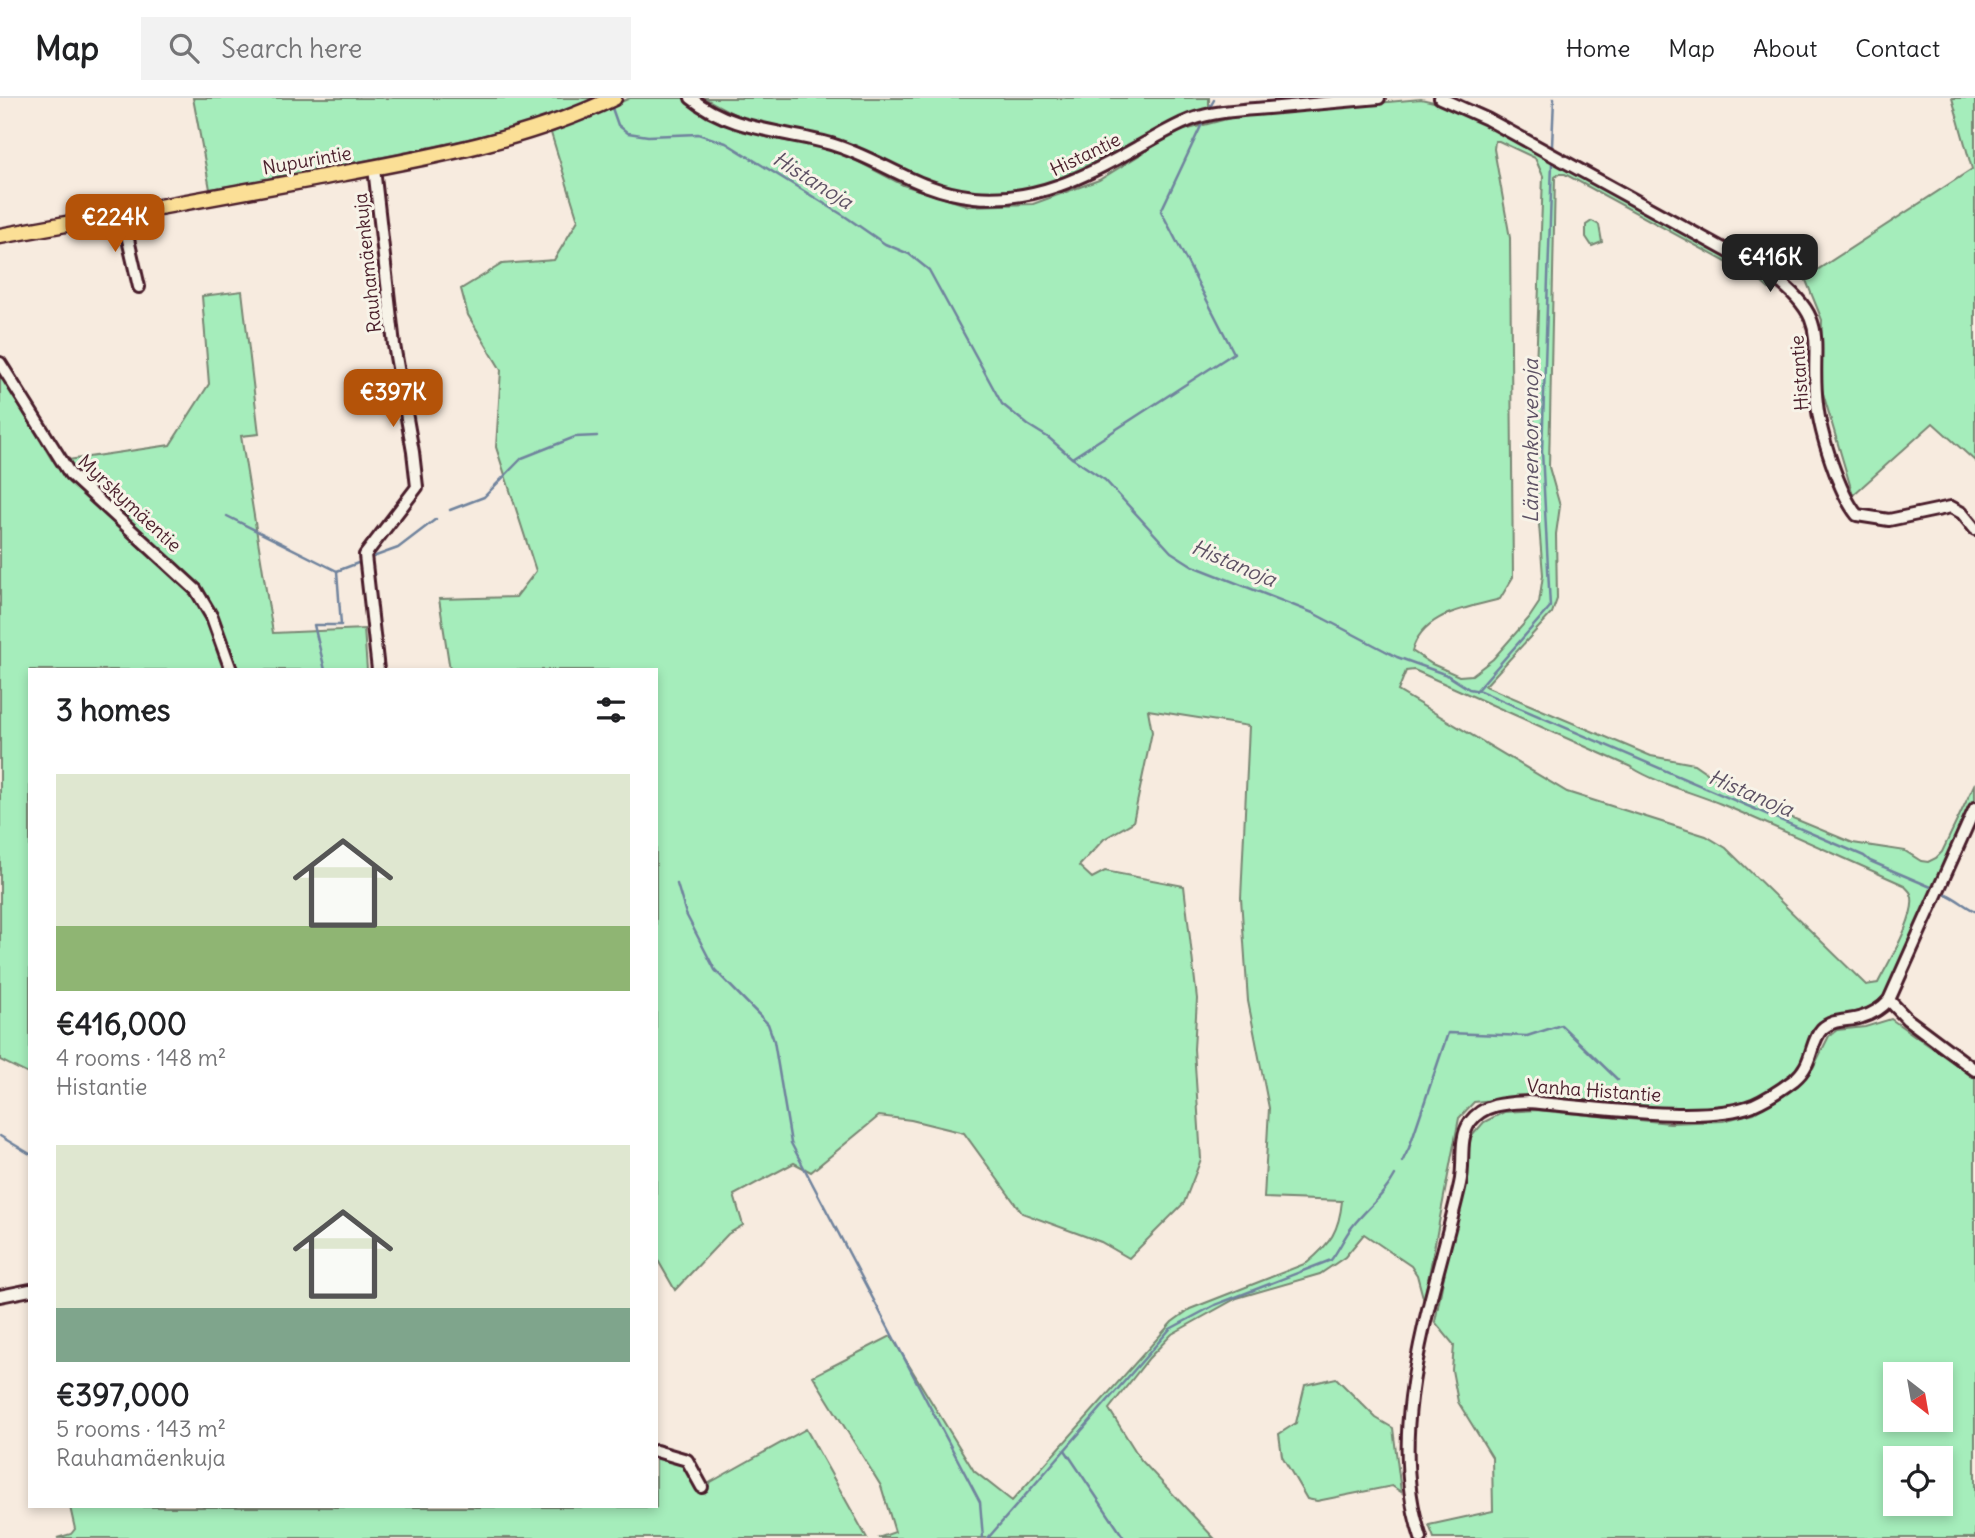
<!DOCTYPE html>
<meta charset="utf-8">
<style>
body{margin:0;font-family:Delius,sans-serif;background:#f2f2f2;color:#202124;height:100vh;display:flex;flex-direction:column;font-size:26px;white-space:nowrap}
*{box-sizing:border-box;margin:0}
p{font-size:23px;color:#757577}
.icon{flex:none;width:38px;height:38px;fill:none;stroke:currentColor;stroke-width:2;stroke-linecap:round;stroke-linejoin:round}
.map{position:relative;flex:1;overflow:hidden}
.side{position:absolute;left:28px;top:570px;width:630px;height:840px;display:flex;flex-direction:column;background:#fff;border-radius:0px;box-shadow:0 4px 10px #0003}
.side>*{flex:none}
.needle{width:46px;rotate:149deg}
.fabs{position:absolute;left:1883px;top:1264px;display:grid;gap:14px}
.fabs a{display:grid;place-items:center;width:70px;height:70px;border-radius:0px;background:#fff;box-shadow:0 4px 10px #0003;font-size:35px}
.price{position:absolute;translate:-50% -60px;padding:0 16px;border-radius:14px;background:#b45309;color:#fff;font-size:23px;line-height:46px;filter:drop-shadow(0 2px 4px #0008)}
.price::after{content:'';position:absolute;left:50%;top:42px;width:21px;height:16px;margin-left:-10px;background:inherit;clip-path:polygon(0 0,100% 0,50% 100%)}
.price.selected{background:#222;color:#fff}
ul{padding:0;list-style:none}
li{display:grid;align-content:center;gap:14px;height:371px;padding:0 28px}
li span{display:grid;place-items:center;height:217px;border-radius:0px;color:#555}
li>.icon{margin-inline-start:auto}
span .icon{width:126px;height:126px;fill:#fffc;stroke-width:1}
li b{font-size:30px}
h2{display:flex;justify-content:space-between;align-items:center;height:84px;padding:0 28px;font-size:30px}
header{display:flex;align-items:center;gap:42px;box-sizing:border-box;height:98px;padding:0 35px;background:#fff;border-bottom:2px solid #e0e0e0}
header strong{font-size:33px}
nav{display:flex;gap:38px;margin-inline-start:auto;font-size:24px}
.search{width:490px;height:63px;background:#f2f2f2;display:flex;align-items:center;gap:18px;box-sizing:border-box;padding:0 24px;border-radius:0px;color:#757577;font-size:26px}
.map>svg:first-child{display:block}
.green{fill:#a5edbb;stroke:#788673;stroke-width:2;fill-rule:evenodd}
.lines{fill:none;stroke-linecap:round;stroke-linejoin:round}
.stream{stroke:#6f839d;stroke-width:2.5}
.minor-casing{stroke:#4a1f2b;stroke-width:16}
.major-casing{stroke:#4a1f2b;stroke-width:19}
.minor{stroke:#f7f3e8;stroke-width:10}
.major{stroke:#fbdf96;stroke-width:14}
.labels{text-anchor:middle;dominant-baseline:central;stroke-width:6;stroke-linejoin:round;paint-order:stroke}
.street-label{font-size:19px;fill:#4a1f2b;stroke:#f7f3e8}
.water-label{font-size:21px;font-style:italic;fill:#5d5164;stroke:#f7f3e8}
</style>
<header>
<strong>Map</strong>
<div class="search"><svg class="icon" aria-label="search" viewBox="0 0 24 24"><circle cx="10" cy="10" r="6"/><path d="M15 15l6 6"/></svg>Search here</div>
<nav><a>Home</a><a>Map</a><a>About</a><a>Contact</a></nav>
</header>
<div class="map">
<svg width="1975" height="1440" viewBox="0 0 1975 1440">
<rect width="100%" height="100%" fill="#f7ebdf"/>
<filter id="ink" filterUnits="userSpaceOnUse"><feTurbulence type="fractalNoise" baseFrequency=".0143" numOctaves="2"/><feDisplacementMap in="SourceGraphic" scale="14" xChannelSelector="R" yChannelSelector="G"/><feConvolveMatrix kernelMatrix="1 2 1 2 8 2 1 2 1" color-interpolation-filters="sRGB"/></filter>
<g filter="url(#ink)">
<g class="green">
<path d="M193,0H598C542,27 465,42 403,55C339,68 275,81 210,91Z"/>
<path d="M630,0H683L706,19L769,40L834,51L903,87L969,108L1033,106L1099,82L1177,34L1242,17L1421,1L1455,9L1779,187L1769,191L1759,182L1565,76H1559L1555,79L1549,369L1560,408L1556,436L1557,501L1552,515L1485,588L1651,658L1694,666L1742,699L1853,745L1905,753L1921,763L1928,764L1936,760L1942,754L1975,685V703L1889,893C1868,916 1856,912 1829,921C1823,923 1817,929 1811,933L1805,963L1782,986L1736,1009L1650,1011L1524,999L1474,1004L1459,1020L1424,1203L1417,1177L1411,1168L1364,1136L1345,1159L1320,1176L1237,1200L1172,1236L1149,1260L1109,1311L1141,1362L1214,1440H878L895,1434L881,1388L813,1278L891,1238L974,1373L1012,1403L1172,1224L1190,1211L1307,1165C1331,1145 1339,1133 1342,1103L1264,1100L1269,1010L1248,903L1241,800L1249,628L1148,612L1152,634L1133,724L1104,741L1079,768L1092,780L1105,773L1184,788L1197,901L1194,951L1201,1061L1184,1105L1129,1160L1101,1144L1022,1115L964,1035L911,1022L879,1018L811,1074L794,1065L734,1097L743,1127L728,1136L675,1192L656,1159V572H450L439,501L516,499L536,473L496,349L501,272L468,217L461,191L502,166L554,162L578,122L551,35ZM1495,43H1499L1535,60L1543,78L1533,351L1543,477L1539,505L1529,520L1493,561L1472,577L1459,578L1432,566L1412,553C1423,514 1466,511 1500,501L1513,479L1510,140L1494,51ZM1414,572L1631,669C1658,686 1692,694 1721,706C1783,732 1843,760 1904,787C1905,789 1911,794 1911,796C1919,814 1887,867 1878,885L1866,887L1726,750L1706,738L1567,694L1398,593L1406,573Z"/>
<polygon points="704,0 1209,0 1209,12 1081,74 1046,88 1001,93 971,94 947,89 911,77 839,42 743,21"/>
<polygon points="1952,0 1975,0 1975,363 1933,325 1853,397 1820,285 1822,222 1805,180 1972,71"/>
<polygon points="1592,123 1599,127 1602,144 1592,148 1586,139 1586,127"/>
<polygon points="242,193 259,336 241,338 273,535 364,531 367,572 30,572 30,977 0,962 0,275 52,362 68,362 170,347 209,286 202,198"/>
<path d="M1891,921L1975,980V1440H1434L1429,1427L1493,1413L1492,1359L1458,1304L1452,1272L1454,1247L1435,1224L1471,1039L1484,1024L1504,1014L1536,1012L1670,1025L1723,1023L1754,1015L1781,999L1813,970L1829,938L1837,932L1865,929ZM1895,1276H1941V1321H1895ZM1895,1360H1941V1405H1895Z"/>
<polygon points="1336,1280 1376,1320 1393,1330 1401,1394 1392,1388 1317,1403 1307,1401 1282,1358 1279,1336 1296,1325 1305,1287"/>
<polygon points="806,1331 867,1440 57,1440 71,1436 75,1431 70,1409 656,1409 656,1353 687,1362 702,1389"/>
</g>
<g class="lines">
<g class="stream">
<polyline points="1210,9 1214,2"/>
<polyline points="612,10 618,27 628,35 648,38 698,36 726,45 846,119 885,146 909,156 929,172 1002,306 1028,327 1049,340 1072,360 1105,382 1171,454 1193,468 1313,515 1397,559 1447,577 1469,591 1480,593 1864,758 1870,763 1931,789"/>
<polyline points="1552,48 1554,0"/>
<polyline points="1072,360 1234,255 1161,113 1202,26"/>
<polyline points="450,412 484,399 522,360 575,339 597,338"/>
<polyline points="227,418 337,473"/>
<polyline points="373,459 398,450 436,421"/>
<polyline points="325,572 314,527 341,527 337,473 358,465"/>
<polyline points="1476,593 1550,509 1542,353 1552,65"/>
<polyline points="677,786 686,816 715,872 768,926 774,943 791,1045 980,1404 983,1440"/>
<path d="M1946,796C1958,801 1964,808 1975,813"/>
<polyline points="0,1038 30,1056"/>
<polyline points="1402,1064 1409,1050 1448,935 1527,938 1561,927 1618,982"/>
<polyline points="1065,1352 1124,1440"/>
<path d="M988,1440L1170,1231L1215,1207L1331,1162C1339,1152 1344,1139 1352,1129C1366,1111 1384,1098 1395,1077"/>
</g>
<defs>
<g id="minor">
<path d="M691,0C731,33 783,32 831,46C882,61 916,93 974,99C1035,105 1087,78 1138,49C1155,40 1172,29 1190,22C1214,13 1242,12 1268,10C1305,7 1342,3 1379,0"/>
<path d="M1440,0L1487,21L1771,177C1834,224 1809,243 1817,306C1820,335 1839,395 1857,417L1889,422L1951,409L1962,415L1975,431"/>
<polyline points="374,70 394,247 413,354 417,389 365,457 378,572"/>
<polyline points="122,115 139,189"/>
<polyline points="0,265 70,376 196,492 212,519 231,572"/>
<polyline points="1889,902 1907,921 1975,972"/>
<polyline points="0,1198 30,1192"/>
<polyline points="656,1353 687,1362 702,1389"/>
<path d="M1421,1440C1383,1327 1435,1197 1460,1086C1465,1066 1458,1041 1470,1024C1484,1005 1507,1005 1528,1004C1584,1008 1703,1027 1753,1007C1767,1001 1782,991 1794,982C1814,966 1809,945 1822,931C1833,920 1849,924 1862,919C1872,916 1882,910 1889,902L1975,710"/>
</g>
<path id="major" d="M0,138C104,119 209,100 313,81C414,62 520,45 614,0"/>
</defs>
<use href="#minor" class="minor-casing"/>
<use href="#major" class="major-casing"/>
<use href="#minor" class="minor"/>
<use href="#major" class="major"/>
</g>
</g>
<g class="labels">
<g class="street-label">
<text transform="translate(1085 56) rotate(-26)">Histantie</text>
<text transform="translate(307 62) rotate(-10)">Nupurintie</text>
<text transform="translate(367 165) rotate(-96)">Rauhamäenkuja</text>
<text transform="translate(1799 275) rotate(-94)">Histantie</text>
<text transform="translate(130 405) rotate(43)">Myrskymäentie</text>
<text transform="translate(1594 992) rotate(4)">Vanha Histantie</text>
</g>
<g class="water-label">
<text transform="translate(813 82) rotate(32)">Histanoja</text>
<text transform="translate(1530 343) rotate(-90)">Lännenkorvenoja</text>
<text transform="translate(1234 465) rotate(23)">Histanoja</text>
<text transform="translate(1751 695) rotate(23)">Histanoja</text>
</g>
</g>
</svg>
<div class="fabs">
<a><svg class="needle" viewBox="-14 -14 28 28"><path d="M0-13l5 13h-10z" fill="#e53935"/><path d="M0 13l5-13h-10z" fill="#757577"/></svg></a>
<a><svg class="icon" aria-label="locate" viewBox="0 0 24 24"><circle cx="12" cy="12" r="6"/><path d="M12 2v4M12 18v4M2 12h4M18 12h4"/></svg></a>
</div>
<b class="price" style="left:115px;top:156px">€224K</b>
<b class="price selected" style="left:1770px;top:196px">€416K</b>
<b class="price" style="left:393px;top:331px">€397K</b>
<section class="side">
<h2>3 homes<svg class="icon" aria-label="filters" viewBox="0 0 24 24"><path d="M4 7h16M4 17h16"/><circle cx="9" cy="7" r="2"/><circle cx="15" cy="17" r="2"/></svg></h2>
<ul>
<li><span style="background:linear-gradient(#dfe7d0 70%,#8fb573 0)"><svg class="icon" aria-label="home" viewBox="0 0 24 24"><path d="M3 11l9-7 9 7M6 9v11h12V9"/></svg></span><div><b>€416,000</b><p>4 rooms · 148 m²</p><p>Histantie</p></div></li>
<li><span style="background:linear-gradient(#dfe7d0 75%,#7fa58c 0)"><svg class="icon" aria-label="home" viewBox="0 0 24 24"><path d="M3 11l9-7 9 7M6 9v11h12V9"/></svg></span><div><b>€397,000</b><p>5 rooms · 143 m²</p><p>Rauhamäenkuja</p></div></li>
</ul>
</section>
</div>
